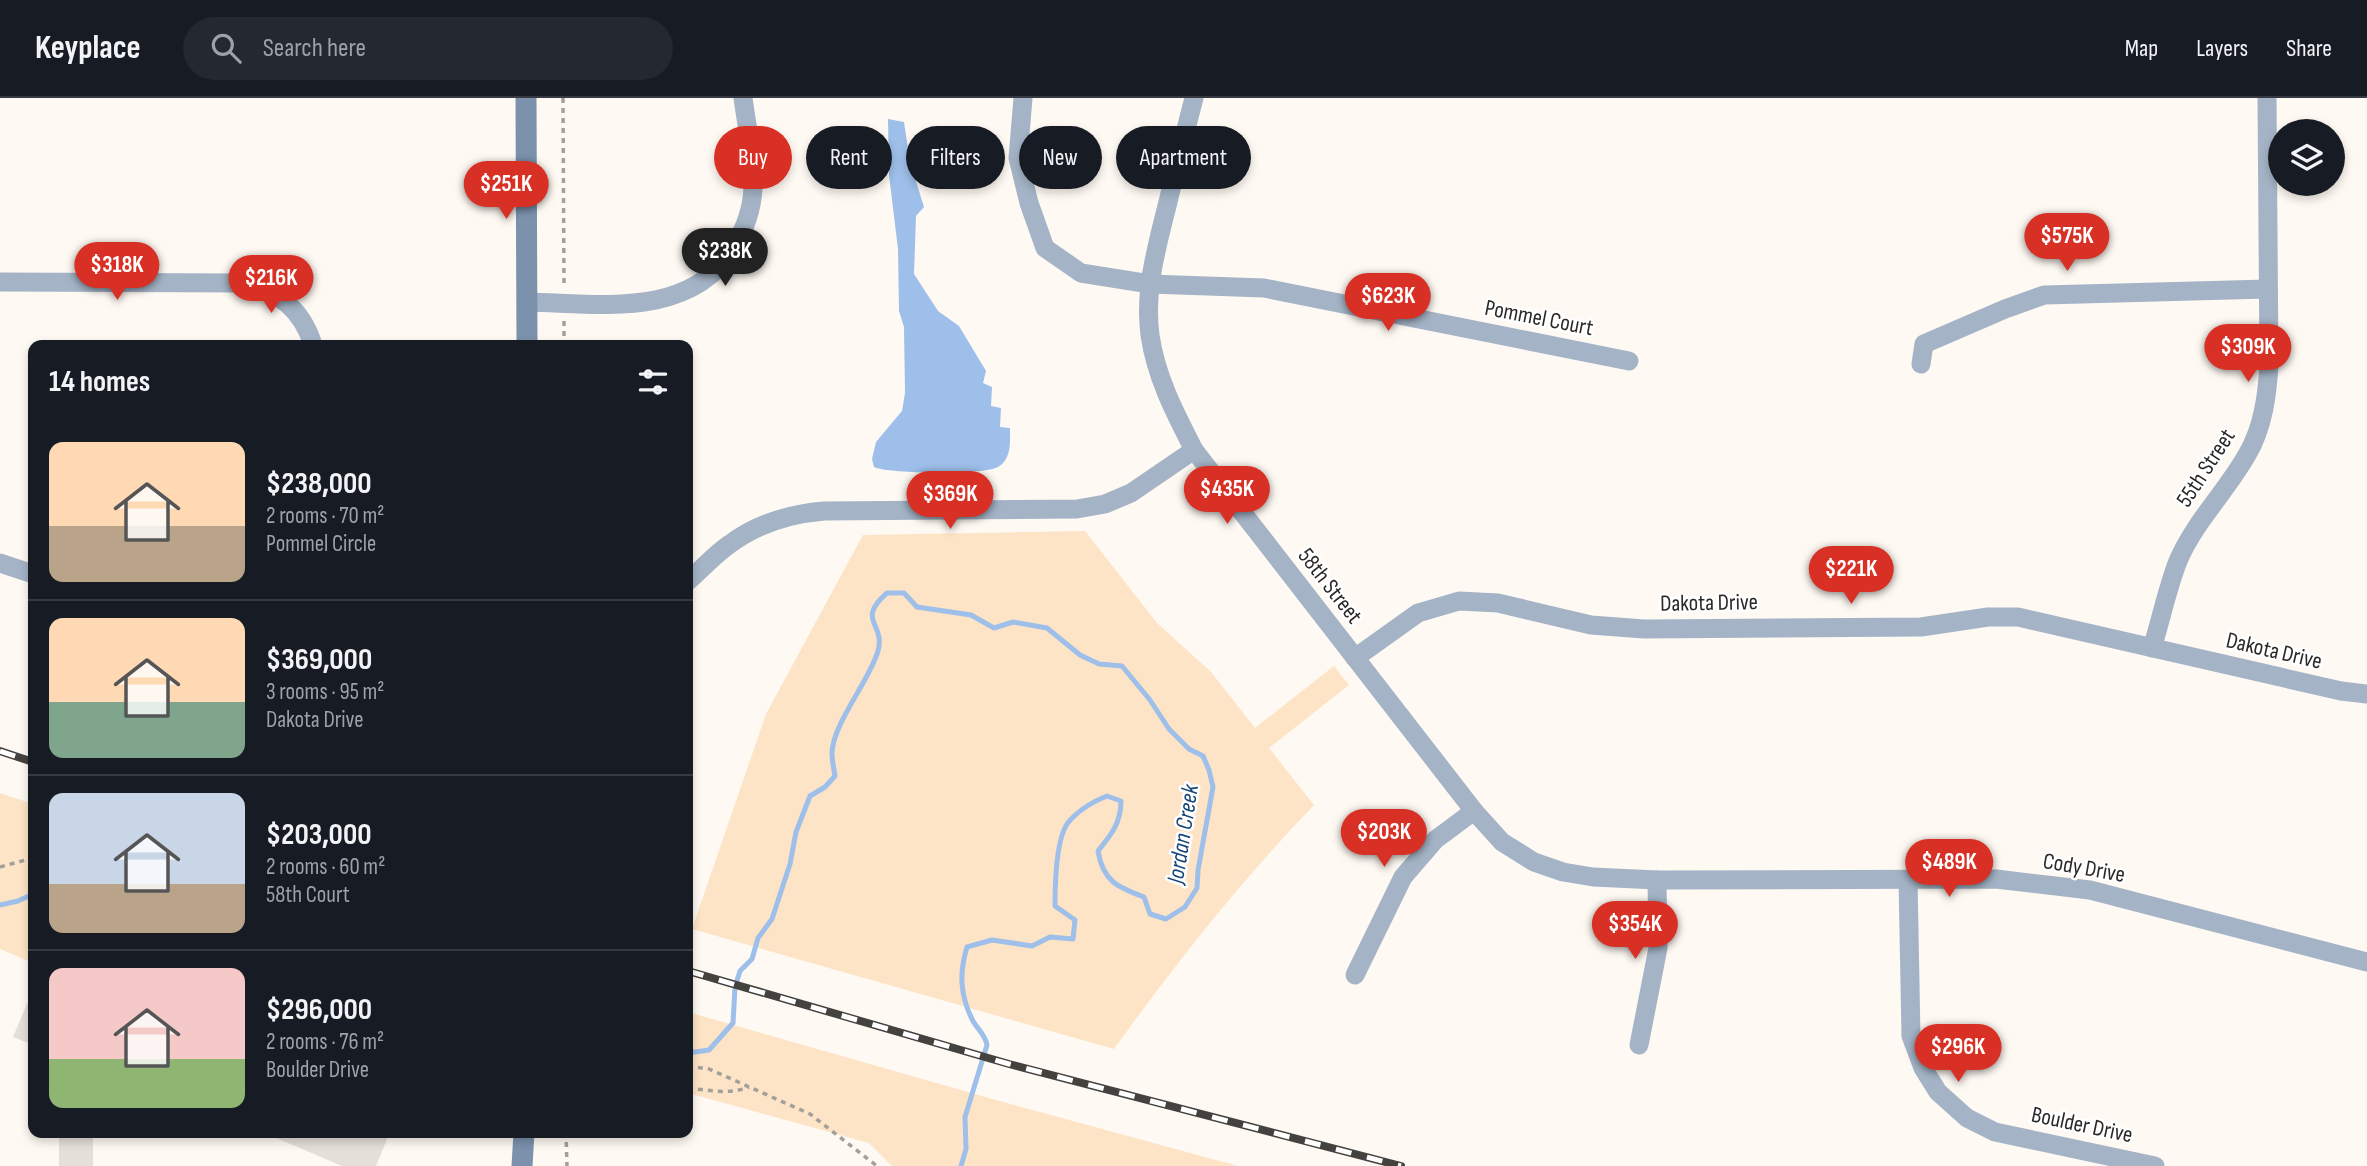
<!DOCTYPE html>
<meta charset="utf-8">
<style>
body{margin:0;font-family:"Sofia Sans Condensed",sans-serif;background:#242831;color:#f1f3f6;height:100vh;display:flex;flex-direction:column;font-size:26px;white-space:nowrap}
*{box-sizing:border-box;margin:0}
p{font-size:23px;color:#9ea1a6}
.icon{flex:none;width:38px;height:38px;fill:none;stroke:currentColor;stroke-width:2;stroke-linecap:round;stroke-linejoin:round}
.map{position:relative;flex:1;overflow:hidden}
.side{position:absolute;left:28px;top:242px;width:665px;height:798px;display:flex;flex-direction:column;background:#171b24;border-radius:14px;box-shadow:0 4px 10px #0003}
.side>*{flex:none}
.top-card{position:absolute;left:714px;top:28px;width:665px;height:63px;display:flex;gap:14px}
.controls{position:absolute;left:2268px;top:21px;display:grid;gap:14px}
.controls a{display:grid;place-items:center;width:77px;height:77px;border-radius:50%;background:#171b24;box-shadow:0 4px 10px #0003;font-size:35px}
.price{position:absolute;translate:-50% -60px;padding:0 16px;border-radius:24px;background:#d93025;color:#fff;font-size:23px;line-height:46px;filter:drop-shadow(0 2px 4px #0008)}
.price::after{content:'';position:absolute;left:50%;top:42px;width:21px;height:16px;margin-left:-10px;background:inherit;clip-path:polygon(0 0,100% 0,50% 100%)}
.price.on{background:#222;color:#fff}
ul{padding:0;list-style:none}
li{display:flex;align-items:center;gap:21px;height:175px;padding:0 21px}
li+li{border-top:2px solid #363941}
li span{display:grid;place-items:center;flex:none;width:196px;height:140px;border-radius:14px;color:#555}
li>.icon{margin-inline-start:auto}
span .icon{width:84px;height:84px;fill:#fffc;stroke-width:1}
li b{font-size:30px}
h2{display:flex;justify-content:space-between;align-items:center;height:84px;padding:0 21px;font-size:30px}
.tag{padding:0 24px;border-radius:32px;background:#171b24;box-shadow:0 4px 10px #0003;font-size:24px;line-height:63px}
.tag.on{background:#d93025;color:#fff}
header{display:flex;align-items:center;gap:42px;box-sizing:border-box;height:98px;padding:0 35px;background:#171b24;border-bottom:2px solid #363941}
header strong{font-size:33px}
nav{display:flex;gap:38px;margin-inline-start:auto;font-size:24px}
.search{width:490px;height:63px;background:#242831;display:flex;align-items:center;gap:18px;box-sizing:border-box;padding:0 24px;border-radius:38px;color:#9ea1a6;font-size:26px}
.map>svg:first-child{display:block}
.green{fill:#fee4c6}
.water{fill:#9dbfe9}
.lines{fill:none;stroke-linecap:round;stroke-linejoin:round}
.stream{stroke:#9dbfe9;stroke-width:5}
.building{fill:#e4dfd9}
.path{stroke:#a39f9a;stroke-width:3.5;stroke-dasharray:5 5;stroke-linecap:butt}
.minor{stroke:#a4b4c6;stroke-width:19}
.secondary{stroke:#7b91ac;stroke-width:21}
.rail-casing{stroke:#44423f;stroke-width:8}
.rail{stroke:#fff;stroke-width:5;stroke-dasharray:16;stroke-linecap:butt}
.labels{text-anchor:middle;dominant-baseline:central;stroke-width:5;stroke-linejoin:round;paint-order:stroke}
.street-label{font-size:23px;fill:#2b2927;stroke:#fff}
.water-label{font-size:24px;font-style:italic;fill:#164578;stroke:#fff}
</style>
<header>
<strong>Keyplace</strong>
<div class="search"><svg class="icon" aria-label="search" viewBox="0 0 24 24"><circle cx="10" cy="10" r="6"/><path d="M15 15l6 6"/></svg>Search here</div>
<nav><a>Map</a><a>Layers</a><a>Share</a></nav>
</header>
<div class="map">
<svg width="2367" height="1068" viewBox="0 0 2367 1068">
<rect width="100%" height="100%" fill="#fff9f3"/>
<g class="green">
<path d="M1085,433L1157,525L1211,574L1255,630L1334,568L1349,587L1269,650L1314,707C1241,783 1176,865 1114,951L692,831L766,616L863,437Z"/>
<polygon points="0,695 33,706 33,865 0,851"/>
<polygon points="688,914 996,1002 1238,1068 892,1068 869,1045 688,995"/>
</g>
<path class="water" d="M888,21L904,24L910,64L924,109L916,118L914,176L938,213L959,228L986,273L983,285L992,289L991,308L1001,310L1000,329L1010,330C1010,343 1012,361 998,369C985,377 888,376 874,369L872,361L876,344L902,313L905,295L904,229L899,213L898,151L889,77Z"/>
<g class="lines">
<g class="stream">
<polyline points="0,807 18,803 33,796"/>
<path d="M688,955L709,952L733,925L735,889L740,873L752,861L758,840L772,821L790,766L796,734L810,698L825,689L835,678C834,671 832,663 832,656C832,626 869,584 878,553C886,525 855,523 887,495H904L917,509L971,517L994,530L1013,524L1047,530L1080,557L1099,566L1122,568L1150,602L1169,631L1189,651L1203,658L1209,672L1213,689L1198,772L1197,790L1185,809L1166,821L1150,816L1144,799C1117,789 1103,783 1098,753C1111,737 1121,725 1121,703L1107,698C1092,704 1077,713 1067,726C1056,743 1055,788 1055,808L1075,822L1073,841L1050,839L1032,848L992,842L967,849C959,875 960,898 973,923C978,932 985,936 987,947L965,1019L966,1051L961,1068"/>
</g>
</g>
<g class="building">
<polygon points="33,892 33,947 13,939"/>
<polygon points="262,1034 390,1034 376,1068 342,1068"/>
<rect x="59" y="1035" width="34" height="33"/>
</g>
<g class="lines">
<g class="path">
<polyline points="563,0 564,187"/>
<polyline points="564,223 564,247"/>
<polyline points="0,769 33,760"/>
<polyline points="688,968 709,971 810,1016 877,1068"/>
<path d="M688,990C708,992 730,997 749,989"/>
<polyline points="566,1034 567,1068"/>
</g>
<g class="minor">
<polyline points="1023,0 1018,60 1029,105 1045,150 1081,175 1150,186 1264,190 1629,263"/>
<path d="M1194,0C1185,35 1176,70 1168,104C1157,148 1144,192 1150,237C1156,279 1175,315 1194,352L1474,713L1502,744L1534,764L1563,774L1593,779L1657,782L1996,781L2090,792L2367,864"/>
<path d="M0,184L243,185C278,193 302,211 313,247"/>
<path d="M527,204C597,205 689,222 733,151C744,133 752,112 753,90C754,61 747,30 743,0"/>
<polyline points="1921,266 1924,246 2005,211 2044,197 2268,191"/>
<polyline points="0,465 33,476"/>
<path d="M688,483C702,471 715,456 730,446C758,425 789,416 824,413L1077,411L1105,406L1131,395L1194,352"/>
<path d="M2152,550C2161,522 2167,491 2178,463C2195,423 2227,393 2248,355C2263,329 2267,298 2269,268L2267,0"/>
<polyline points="1355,560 1418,515 1459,503 1498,505 1591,527 1644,531 1921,529 1988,519 2018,519 2341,593 2367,596"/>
<polyline points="1908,781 1911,938 1923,970 1938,994 1967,1020 1995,1034 2155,1068"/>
<polyline points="1355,877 1403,779 1435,742 1474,713"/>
<polyline points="1639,947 1658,850 1657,782"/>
</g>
<g class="secondary">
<polyline points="526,0 527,247"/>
<polyline points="522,1068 524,1034"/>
</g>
<defs>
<g id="rail">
<polyline points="0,653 33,664"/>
<polyline points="688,873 1009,966 1401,1068"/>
</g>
</defs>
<use href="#rail" class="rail-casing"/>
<use href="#rail" class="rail"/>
</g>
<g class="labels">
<g class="street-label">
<text transform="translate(1539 220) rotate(11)">Pommel Court</text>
<text transform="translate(2206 370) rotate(-57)">55th Street</text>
<text transform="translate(1330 488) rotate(52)">58th Street</text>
<text transform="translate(1709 505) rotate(-1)">Dakota Drive</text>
<text transform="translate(2274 553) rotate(13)">Dakota Drive</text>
<text transform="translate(2084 770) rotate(10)">Cody Drive</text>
<text transform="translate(2082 1027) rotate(12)">Boulder Drive</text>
</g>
<g class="water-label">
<text transform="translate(1183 736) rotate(-81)">Jordan Creek</text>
</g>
</g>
</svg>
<div class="controls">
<a><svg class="icon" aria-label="layers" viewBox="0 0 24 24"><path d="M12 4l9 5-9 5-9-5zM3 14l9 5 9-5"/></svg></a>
</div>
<b class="price" style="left:506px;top:123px">$251K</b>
<b class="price" style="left:2067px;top:175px">$575K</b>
<b class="price on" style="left:725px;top:190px">$238K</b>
<b class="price" style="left:117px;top:204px">$318K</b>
<b class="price" style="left:271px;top:217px">$216K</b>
<b class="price" style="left:1388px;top:235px">$623K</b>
<b class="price" style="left:2248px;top:286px">$309K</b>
<b class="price" style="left:1227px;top:428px">$435K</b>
<b class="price" style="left:950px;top:433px">$369K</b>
<b class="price" style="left:1851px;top:508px">$221K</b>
<b class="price" style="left:1384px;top:771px">$203K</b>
<b class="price" style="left:1949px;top:801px">$489K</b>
<b class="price" style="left:1635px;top:863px">$354K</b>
<b class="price" style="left:1958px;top:986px">$296K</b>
<div class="top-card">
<a class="tag on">Buy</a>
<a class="tag">Rent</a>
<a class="tag">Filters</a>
<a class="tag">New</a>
<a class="tag">Apartment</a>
</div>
<section class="side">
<h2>14 homes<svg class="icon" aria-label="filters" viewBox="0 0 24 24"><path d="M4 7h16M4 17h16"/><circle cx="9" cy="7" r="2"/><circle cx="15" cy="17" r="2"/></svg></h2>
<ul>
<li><span style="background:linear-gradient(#ffd9b3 60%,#b9a48a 0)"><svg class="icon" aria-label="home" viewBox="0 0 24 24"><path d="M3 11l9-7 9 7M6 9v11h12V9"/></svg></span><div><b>$238,000</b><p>2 rooms · 70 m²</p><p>Pommel Circle</p></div></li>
<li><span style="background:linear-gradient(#ffd9b3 60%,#7fa58c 0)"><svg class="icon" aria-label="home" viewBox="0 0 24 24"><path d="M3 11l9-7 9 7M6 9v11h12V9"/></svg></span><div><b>$369,000</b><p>3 rooms · 95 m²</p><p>Dakota Drive</p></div></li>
<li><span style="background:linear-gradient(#c9d6e8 65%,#b9a48a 0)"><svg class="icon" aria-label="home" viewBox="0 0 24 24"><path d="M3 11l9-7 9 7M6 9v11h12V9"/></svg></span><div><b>$203,000</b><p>2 rooms · 60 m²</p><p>58th Court</p></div></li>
<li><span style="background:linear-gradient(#f6c9c9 65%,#8fb573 0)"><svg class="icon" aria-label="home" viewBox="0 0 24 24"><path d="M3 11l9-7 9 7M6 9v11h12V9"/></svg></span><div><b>$296,000</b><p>2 rooms · 76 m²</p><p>Boulder Drive</p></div></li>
</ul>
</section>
</div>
